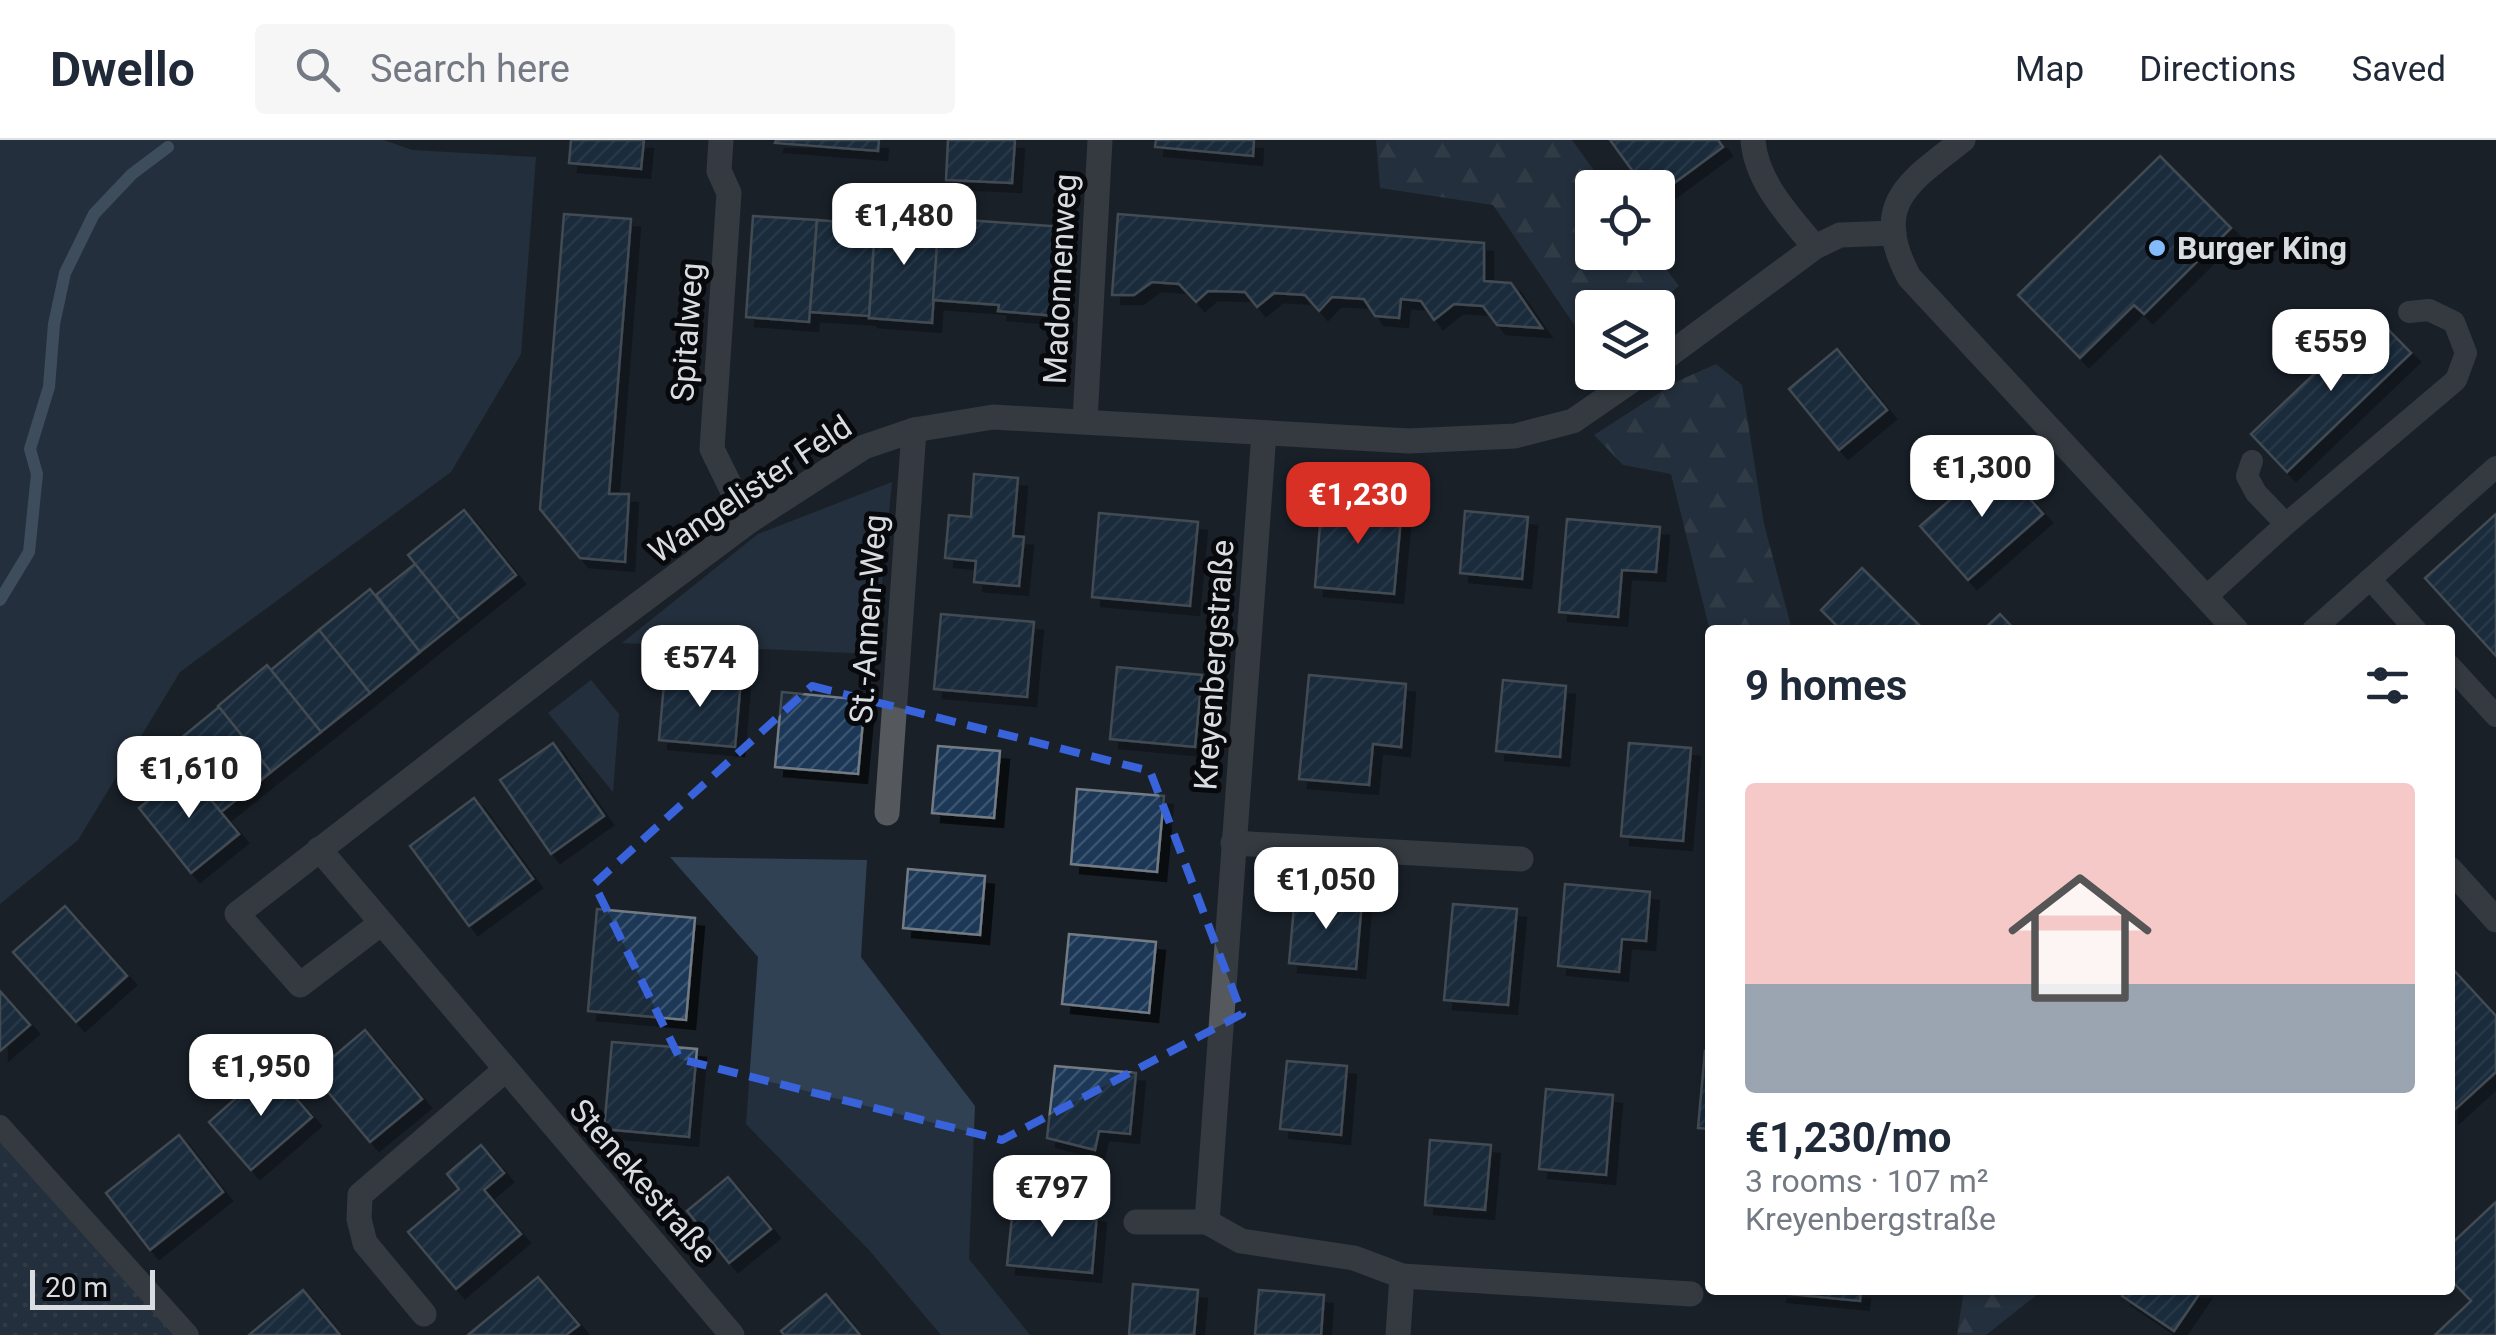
<!DOCTYPE html>
<meta charset="utf-8">
<style>
body{margin:0;font-family:Roboto,sans-serif;background:#f6f6f7;color:#1f2937;height:100vh;display:flex;flex-direction:column;font-size:38px;white-space:nowrap}
*{box-sizing:border-box;margin:0}
p{font-size:32px;color:#747a83}
.icon{flex:none;width:55px;height:55px;fill:none;stroke:currentColor;stroke-width:2;stroke-linecap:round;stroke-linejoin:round}
.map{position:relative;flex:1;overflow:hidden}
.side{position:absolute;left:1705px;top:485px;width:750px;height:670px;display:flex;flex-direction:column;background:#fff;border-radius:10px;box-shadow:0 2px 8px #0004}
.side>*{flex:none}
.fabs{position:absolute;left:1575px;top:30px;display:grid;gap:20px}
.fabs a{display:grid;place-items:center;width:100px;height:100px;border-radius:10px;background:#fff;box-shadow:0 2px 8px #0004;font-size:50px}
.scale{position:absolute;left:30px;bottom:25px;width:125px;box-sizing:border-box;padding-left:10px;border:5px solid #d8dde2;border-top:0;font-size:28px;line-height:35px;white-space:nowrap;color:#d8dde2;-webkit-text-stroke:8px #07090d;paint-order:stroke}
.price{position:absolute;translate:-50% -85px;padding:0 22px;border-radius:20px;background:#fff;color:#222;font-size:32px;line-height:65px;filter:drop-shadow(0 2px 5px #0008)}
.price::after{content:'';position:absolute;left:50%;top:60px;width:30px;height:22px;margin-left:-15px;background:inherit;clip-path:polygon(0 0,100% 0,50% 100%)}
.price.selected{background:#d93025;color:#fff}
ul{padding:0;list-style:none}
li{display:grid;align-content:center;gap:20px;height:530px;padding:0 40px}
li span{display:grid;place-items:center;height:310px;border-radius:10px;color:#555}
li>.icon{margin-inline-start:auto}
span .icon{width:180px;height:180px;fill:#fffc;stroke-width:1}
li b{font-size:42px}
h2{display:flex;justify-content:space-between;align-items:center;height:120px;padding:0 40px;font-size:42px}
header{display:flex;align-items:center;gap:60px;box-sizing:border-box;height:140px;padding:0 50px;background:#fff;border-bottom:2px solid #e0e1e3}
header strong{font-size:48px}
nav{display:flex;gap:55px;margin-inline-start:auto;font-size:35px}
.search{width:700px;height:90px;background:#f6f6f7;display:flex;align-items:center;gap:25px;box-sizing:border-box;padding:0 35px;border-radius:10px;color:#747a83;font-size:38px}
.map>svg:first-child{display:block}
.green{fill:#304154}
.forest{fill:url(#forest-firs)}
.garden{fill:url(#garden-dots)}
.lines{fill:none;stroke-linecap:round;stroke-linejoin:round}
.stream{stroke:#6c839c;stroke-width:12}
.building{fill:url(#building-hatch);stroke:#737b85;stroke-width:2.5;filter:url(#shadow)}
.service{stroke:#55595d;stroke-width:22}
.minor{stroke:#55595d;stroke-width:25}
.marked{fill:none;stroke:#3963da;stroke-width:8;stroke-dasharray:20 12;stroke-linejoin:round}
.poi-dot{fill:#84bcfb;stroke:#07090d;stroke-width:4}
.labels{text-anchor:middle;dominant-baseline:central;stroke-width:10;stroke-linejoin:round;paint-order:stroke}
.poi-label{font-size:32px;font-weight:bold;fill:#d8dde2;stroke:#07090d;text-anchor:start}
.street-label{font-size:32px;fill:#d8dde2;stroke:#07090d}
</style>
<header>
<strong>Dwello</strong>
<div class="search"><svg class="icon" aria-label="search" viewBox="0 0 24 24"><circle cx="10" cy="10" r="6"/><path d="M15 15l6 6"/></svg>Search here</div>
<nav><a>Map</a><a>Directions</a><a>Saved</a></nav>
</header>
<div class="map">
<svg width="2496" height="1195" viewBox="0 0 2496 1195">
<defs>
<pattern id="forest-firs" width="22" height="20" patternUnits="userSpaceOnUse" patternTransform="scale(2.5)"><rect width="22" height="20" fill="#304154"/><path d="M5 1l3.5 6h-7zM16 11l3.5 6h-7z" fill="#4d5c6c"/></pattern>
<pattern id="garden-dots" width="8" height="8" patternUnits="userSpaceOnUse" patternTransform="scale(2.5)"><rect width="8" height="8" fill="#304154"/><path d="M2 2h.1M6 6h.1" fill="none" stroke="#4d5c6c" stroke-width="1.8" stroke-linecap="round"/></pattern>
<pattern id="building-hatch" width="6" height="6" patternUnits="userSpaceOnUse" patternTransform="scale(2.5)"><rect width="6" height="6" fill="#1b3756"/><path d="M-1 1l2-2M0 6l6-6M5 7l2-2" fill="none" stroke="#3b546e"/></pattern>
<filter id="shadow"><feDropShadow dx="9" dy="9" stdDeviation="0" flood-color="#0009"/></filter>
</defs>
<rect width="100%" height="100%" fill="#192028"/>
<g class="green">
<polygon points="0,0 384,0 412,10 536,17 521,214 451,332 180,532 78,700 0,764"/>
<polygon points="892,342 875,514 622,503 758,394"/>
<polygon points="591,540 619,574 613,652 548,573"/>
<polygon points="670,717 867,720 861,817 975,966 969,1119 1030,1195 941,1195 869,1110 746,984 758,817"/>
</g>
<g class="forest">
<polygon points="1376,0 1572,0 1606,47 1592,48 1592,112 1654,113 1679,146 1653,167 1592,168 1592,211 1493,65 1380,48"/>
<polygon points="1716,224 1742,245 1764,384 1792,490 1710,491 1671,334 1623,325 1594,295 1678,241"/>
<polygon points="1964,1150 2043,1150 1986,1195 1957,1195"/>
</g>
<polygon class="garden" points="0,986 188,1195 0,1195"/>
<g class="lines">
<polyline class="stream" points="0,460 29,412 37,334 30,309 49,247 54,184 65,133 94,74 132,34 168,7"/>
</g>
<g class="building">
<polygon points="571,0 644,0 641,29 569,23"/>
<polygon points="776,0 879,0 878,11 775,3"/>
<polygon points="948,0 1015,0 1012,43 946,40"/>
<polygon points="1156,0 1254,0 1253,16 1155,7"/>
<polygon points="1610,0 1718,0 1723,7 1658,55 1658,48 1645,48"/>
<polygon points="2160,16 2231,88 2144,174 2134,165 2080,218 2018,155"/>
<polygon points="876,73 939,78 932,183 869,178"/>
<polygon points="564,74 631,79 609,354 629,354 625,422 580,418 540,369"/>
<polygon points="1118,74 1484,103 1484,141 1511,143 1542,188 1497,185 1483,166 1454,164 1434,180 1421,161 1401,159 1399,178 1375,176 1364,159 1332,157 1319,171 1305,155 1274,153 1257,167 1245,152 1208,151 1196,162 1179,144 1152,142 1134,155 1112,155"/>
<polygon points="753,76 817,80 809,182 746,177"/>
<polygon points="939,78 1063,87 1056,176 998,171 999,165 933,160"/>
<polygon points="817,80 875,85 869,176 810,172"/>
<polygon points="2375,176 2411,213 2287,332 2251,294"/>
<polygon points="1837,209 1887,270 1839,310 1789,249"/>
<polygon points="1996,320 2043,374 1968,440 1920,386"/>
<polygon points="974,334 1018,338 1013,396 1024,397 1019,446 974,442 976,421 945,418 949,375 971,377"/>
<polygon points="1322,360 1402,367 1394,454 1315,447"/>
<polygon points="464,370 516,435 460,480 408,415"/>
<polygon points="1465,371 1528,377 1522,439 1460,433"/>
<polygon points="1099,373 1198,382 1190,466 1092,457"/>
<polygon points="2496,374 2496,516 2425,438"/>
<polygon points="1567,379 1660,387 1656,432 1622,430 1618,477 1559,472"/>
<polygon points="415,424 460,480 420,512 376,455"/>
<polygon points="1862,428 1920,486 1915,490 1841,490 1821,470"/>
<polygon points="370,449 420,512 370,553 319,490"/>
<polygon points="941,474 1034,482 1027,557 934,549"/>
<polygon points="2000,474 2015,490 1983,490"/>
<polygon points="319,490 370,553 321,592 271,530"/>
<polygon points="267,525 321,592 271,632 218,566"/>
<polygon points="1117,527 1202,535 1195,607 1110,599"/>
<polygon points="665,532 741,539 735,607 659,600"/>
<polygon points="1309,535 1406,544 1401,607 1373,604 1369,645 1299,639"/>
<polygon points="1503,540 1566,546 1560,617 1496,611"/>
<polygon points="782,552 865,560 858,634 775,627"/>
<polygon points="219,567 271,632 221,672 169,608"/>
<polygon points="553,603 604,676 551,714 500,640"/>
<polygon points="1629,603 1691,608 1683,701 1621,696"/>
<polygon points="938,606 1000,611 994,678 932,673"/>
<polygon points="186,630 239,694 191,733 139,668"/>
<polygon points="1077,649 1164,656 1157,732 1071,724"/>
<polygon points="474,658 533,739 469,786 410,706"/>
<polygon points="908,729 985,736 980,795 903,788"/>
<polygon points="1565,744 1650,752 1646,801 1622,799 1619,832 1558,826"/>
<polygon points="1295,755 1362,761 1356,829 1289,823"/>
<polygon points="1453,764 1517,769 1508,865 1444,860"/>
<polygon points="65,766 127,836 76,882 13,812"/>
<polygon points="597,769 695,778 686,880 588,871"/>
<polygon points="1069,794 1156,802 1149,873 1062,864"/>
<polygon points="2450,826 2496,876 2496,932 2450,974"/>
<polygon points="0,851 30,885 0,911"/>
<polygon points="365,890 422,959 370,1002 313,934"/>
<polygon points="612,902 697,909 689,997 604,989"/>
<polygon points="1705,911 1710,912 1710,989 1698,988"/>
<polygon points="1287,921 1347,926 1341,995 1280,989"/>
<polygon points="1055,926 1136,933 1130,994 1099,991 1095,1010 1047,998"/>
<polygon points="270,928 312,977 251,1030 209,982"/>
<polygon points="1546,949 1613,955 1606,1035 1539,1029"/>
<polygon points="179,995 223,1052 150,1110 106,1053"/>
<polygon points="1430,1000 1491,1005 1485,1070 1425,1065"/>
<polygon points="481,1005 504,1033 484,1050 521,1094 456,1149 408,1092 459,1049 447,1034"/>
<polygon points="728,1037 771,1089 729,1123 687,1071"/>
<polygon points="2496,1062 2496,1195 2435,1195 2471,1161 2450,1139 2450,1105"/>
<polygon points="1013,1067 1097,1074 1092,1133 1007,1125"/>
<polygon points="538,1137 579,1185 566,1195 468,1195"/>
<polygon points="1133,1144 1198,1150 1194,1195 1129,1195"/>
<polygon points="303,1150 340,1195 249,1195"/>
<polygon points="1259,1150 1324,1155 1321,1195 1255,1195"/>
<polygon points="1779,1150 1861,1150 1860,1161 1778,1153"/>
<polygon points="2126,1150 2202,1150 2174,1191 2122,1156"/>
<polygon points="826,1154 860,1195 784,1195 781,1191"/>
</g>
<g class="lines">
<g class="service">
<polyline points="2252,321 2247,336 2256,353 2286,384"/>
<polyline points="2370,439 2416,490"/>
<polyline points="2206,457 2286,384 2456,240 2466,213 2454,182 2429,170 2409,172"/>
<polyline points="2313,490 2496,327"/>
<polyline points="2450,526 2496,576"/>
<polyline points="0,986 188,1195"/>
</g>
<g class="minor">
<polyline points="721,0 719,31 729,53 712,309 748,382"/>
<path d="M1753,0C1756,42 1790,77 1815,107"/>
<path d="M1963,0C1909,42 1870,63 1909,137L2236,490"/>
<polyline points="1658,223 1815,107 1840,95 1894,93"/>
<polyline points="1085,281 1100,0"/>
<polyline points="887,673 914,290"/>
<polyline points="1233,703 1521,719"/>
<polyline points="319,709 732,1195"/>
<polyline points="2450,729 2496,780"/>
<polyline points="380,784 300,845 237,774 589,501 748,382 864,307 914,290 993,277 1409,301 1515,296 1573,281 1644,232"/>
<polyline points="1136,1082 1207,1082 1264,293"/>
<polyline points="1207,1082 1241,1101 1354,1118 1402,1136 1691,1154"/>
<polyline points="424,1174 365,1103 359,1079 360,1055 505,930"/>
<polyline points="1398,1195 1402,1136"/>
</g>
</g>
<path d="M0 0H2496V1195H0ZM812,546L1150,631L1242,874L1002,1000L680,919L594,744Z" fill="#192028" fill-opacity=".55" fill-rule="evenodd"/>
<path class="marked" d="M812,546L1150,631L1242,874L1002,1000L680,919L594,744Z"/>
<circle class="poi-dot" cx="2157" cy="108" r="10"/>
<g class="labels">
<g class="poi-label">
<text x="2177" y="108">Burger King</text>
</g>
<g class="street-label">
<text transform="translate(1060 139) rotate(-87)">Madonnenweg</text>
<text transform="translate(687 192) rotate(-86)">Spitalweg</text>
<text transform="translate(750 349) rotate(-34)">Wangelister Feld</text>
<text transform="translate(868 479) rotate(-86)">St.-Annen-Weg</text>
<text transform="translate(1214 525) rotate(-86)">Kreyenbergstraße</text>
<text transform="translate(643 1041) rotate(49)">Stenekestraße</text>
</g>
</g>
</svg>
<div class="fabs">
<a><svg class="icon" aria-label="locate" viewBox="0 0 24 24"><circle cx="12" cy="12" r="6"/><path d="M12 2v4M12 18v4M2 12h4M18 12h4"/></svg></a>
<a><svg class="icon" aria-label="layers" viewBox="0 0 24 24"><path d="M12 4l9 5-9 5-9-5zM3 14l9 5 9-5"/></svg></a>
</div>
<div class="scale">20 m</div>
<b class="price" style="left:904px;top:128px">€1,480</b>
<b class="price" style="left:2331px;top:254px">€559</b>
<b class="price" style="left:1982px;top:380px">€1,300</b>
<b class="price selected" style="left:1358px;top:407px">€1,230</b>
<b class="price" style="left:700px;top:570px">€574</b>
<b class="price" style="left:189px;top:681px">€1,610</b>
<b class="price" style="left:1326px;top:792px">€1,050</b>
<b class="price" style="left:261px;top:979px">€1,950</b>
<b class="price" style="left:1052px;top:1100px">€797</b>
<section class="side">
<h2>9 homes<svg class="icon" aria-label="filters" viewBox="0 0 24 24"><path d="M4 7h16M4 17h16"/><circle cx="9" cy="7" r="2"/><circle cx="15" cy="17" r="2"/></svg></h2>
<ul>
<li><span style="background:linear-gradient(#f6c9c9 65%,#9aa5b1 0)"><svg class="icon" aria-label="home" viewBox="0 0 24 24"><path d="M3 11l9-7 9 7M6 9v11h12V9"/></svg></span><div><b>€1,230/mo</b><p>3 rooms · 107 m²</p><p>Kreyenbergstraße</p></div></li>
</ul>
</section>
</div>
